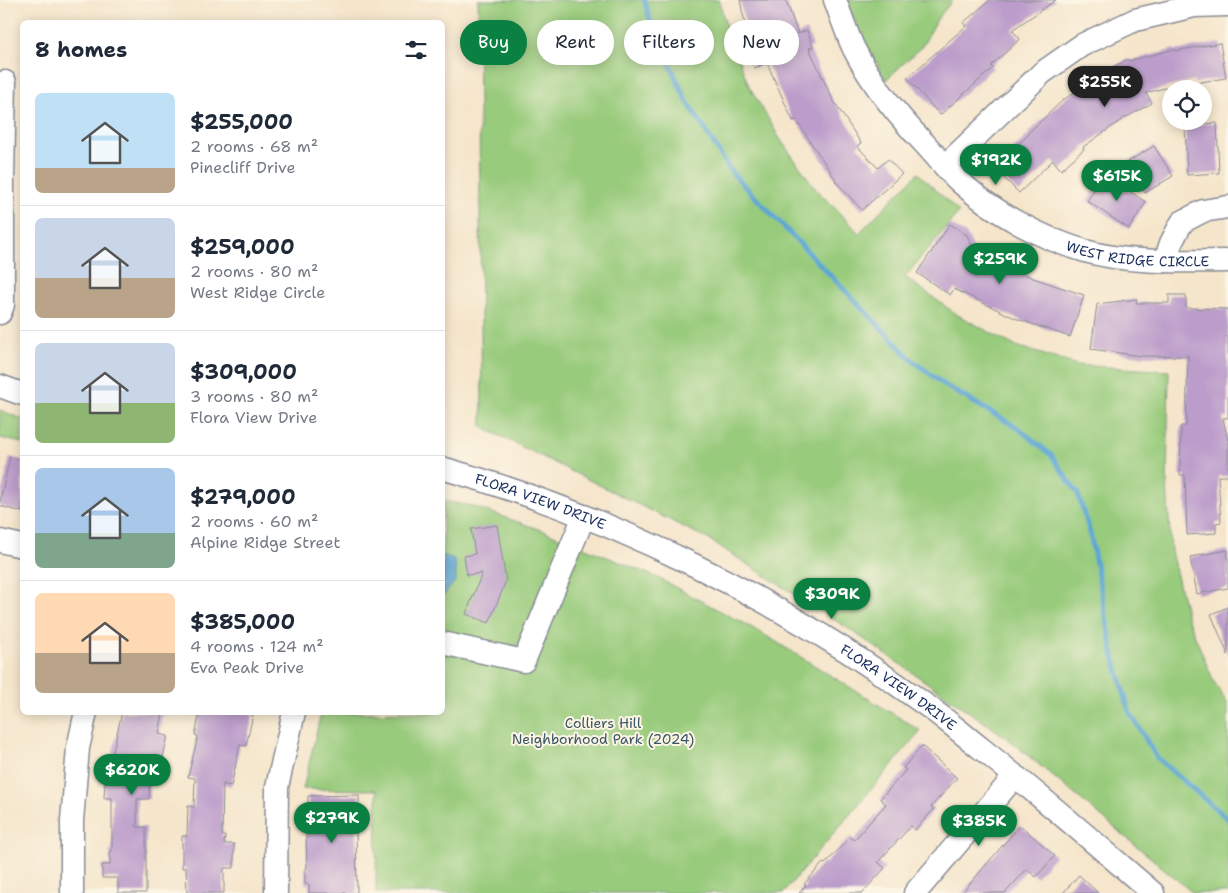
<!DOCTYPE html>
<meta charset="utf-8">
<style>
body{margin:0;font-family:"Shantell Sans",sans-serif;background:#f6f6f7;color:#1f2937;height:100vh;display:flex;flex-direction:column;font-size:19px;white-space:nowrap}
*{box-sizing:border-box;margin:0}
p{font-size:16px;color:#747a83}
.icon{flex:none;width:28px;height:28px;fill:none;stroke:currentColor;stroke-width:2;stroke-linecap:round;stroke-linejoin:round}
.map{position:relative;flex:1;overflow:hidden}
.panel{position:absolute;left:20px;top:20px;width:425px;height:695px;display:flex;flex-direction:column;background:#fff;border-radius:8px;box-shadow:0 2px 12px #0003}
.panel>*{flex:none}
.hud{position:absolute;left:460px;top:20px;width:475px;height:45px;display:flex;gap:10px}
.fabs{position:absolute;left:1162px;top:80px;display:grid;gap:10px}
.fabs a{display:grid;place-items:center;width:50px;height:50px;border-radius:50%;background:#fff;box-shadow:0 2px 12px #0003;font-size:25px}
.price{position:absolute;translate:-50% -42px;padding:0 11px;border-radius:18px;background:#0b8043;color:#fff;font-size:16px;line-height:32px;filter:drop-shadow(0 1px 2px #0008)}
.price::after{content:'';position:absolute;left:50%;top:30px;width:15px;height:11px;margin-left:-8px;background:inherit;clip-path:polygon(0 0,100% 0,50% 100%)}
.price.selected{background:#222;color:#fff}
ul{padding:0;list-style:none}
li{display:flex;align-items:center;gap:15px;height:125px;padding:0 15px}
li+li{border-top:1px solid #e0e1e3}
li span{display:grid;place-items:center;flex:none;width:140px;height:100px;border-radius:8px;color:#555}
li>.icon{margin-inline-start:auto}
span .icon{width:60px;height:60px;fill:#fffc;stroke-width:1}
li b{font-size:21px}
h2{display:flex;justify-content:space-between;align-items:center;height:60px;padding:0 15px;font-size:21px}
.tag{padding:0 18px;border-radius:22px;background:#fff;box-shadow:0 2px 12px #0003;font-size:18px;line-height:45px}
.tag.selected{background:#0b8043;color:#fff}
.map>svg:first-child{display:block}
.green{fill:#98cb7b;stroke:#5a7d6c}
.water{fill:#5ba6d3;stroke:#3b6a98}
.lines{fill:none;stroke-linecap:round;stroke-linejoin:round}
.stream{stroke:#5ba6d3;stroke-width:5}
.building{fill:#bb9cca}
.minor-casing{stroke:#888a94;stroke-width:25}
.minor{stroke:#fff;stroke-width:22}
.labels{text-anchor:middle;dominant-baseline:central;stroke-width:4;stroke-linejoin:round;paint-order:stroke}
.street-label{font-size:14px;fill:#1b2f5e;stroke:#fcf5e5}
.park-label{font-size:14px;fill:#3a5665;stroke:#fcf5e5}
</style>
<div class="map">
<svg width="1228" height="893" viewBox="0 0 1228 893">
<rect width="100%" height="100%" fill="#fcf5e5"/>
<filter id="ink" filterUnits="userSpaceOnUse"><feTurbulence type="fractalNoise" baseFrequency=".02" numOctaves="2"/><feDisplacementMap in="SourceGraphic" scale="10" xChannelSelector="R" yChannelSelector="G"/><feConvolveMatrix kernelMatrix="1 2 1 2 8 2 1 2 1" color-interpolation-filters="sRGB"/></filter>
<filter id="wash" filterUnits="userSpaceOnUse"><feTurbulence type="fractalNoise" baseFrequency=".0096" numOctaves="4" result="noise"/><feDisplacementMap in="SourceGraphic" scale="20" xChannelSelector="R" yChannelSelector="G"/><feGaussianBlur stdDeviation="1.12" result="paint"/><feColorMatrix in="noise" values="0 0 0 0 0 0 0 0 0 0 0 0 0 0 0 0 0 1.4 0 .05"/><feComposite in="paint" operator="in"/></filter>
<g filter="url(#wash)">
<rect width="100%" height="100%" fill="#f5e5ca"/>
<g class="green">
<polygon points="478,0 719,0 727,30 749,86 780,139 815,188 859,233 918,173 959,212 905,277 956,314 1013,345 1077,365 1169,371 1167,483 1171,551 1187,617 1214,682 1228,704 1228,893 1193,893 1007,738 855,633 708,539 482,427"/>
<polygon points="846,0 953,0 938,18 923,45 886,80 864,41"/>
<polygon points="0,410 22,419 22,443 0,438"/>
<polygon points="443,501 472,506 544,531 656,577 760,632 921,731 783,893 376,893 377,790 303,789 321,713 442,712"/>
</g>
<polygon class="water" points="443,555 455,561 456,580 443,596"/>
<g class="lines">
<polyline class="stream" points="644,0 650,20 685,98 732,173 912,360 946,386 1018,428 1051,455 1078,494 1090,533 1113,653 1129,711 1157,758 1228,819"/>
</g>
<g id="blocks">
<g class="building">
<polygon points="740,0 786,0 798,34 807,30 813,47 809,48 833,100 861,143 857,146 878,168 888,159 902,174 862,210 835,181 836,180 796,120 793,121 767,63 754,68 746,45 753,42 743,15"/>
<polygon points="990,0 1056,0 1012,30 1020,39 991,66 993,68 940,115 907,78 966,26 963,23"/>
<polygon points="1220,43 1226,78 1194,83 1194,80 1146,93 1152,103 1123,119 1083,147 1084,149 1061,170 1053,160 1019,193 994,168 1029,134 1028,133 1062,101 1095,77 1128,59 1129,61 1175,49 1175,51"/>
<polygon points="1217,123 1219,173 1187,175 1185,125"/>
<polygon points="1154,146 1173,176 1145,193 1126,163"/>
<polygon points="1104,175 1146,202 1129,229 1087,201"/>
<polygon points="950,224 967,235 983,269 989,257 1033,278 1084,295 1070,337 1015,318 954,289 950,295 917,273"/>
<polygon points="1169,295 1186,295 1186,308 1228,309 1228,418 1223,418 1228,441 1228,476 1218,476 1221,522 1216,523 1216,533 1187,535 1185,475 1180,475 1181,426 1186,426 1188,356 1141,356 1091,349 1097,304 1137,299 1136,303 1169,303"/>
<polygon points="10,457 22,460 22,512 0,506 0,501"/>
<polygon points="497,525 506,581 489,623 466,614 482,573 467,575 464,556 475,554 471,529"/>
<polygon points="1228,550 1228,588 1197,594 1190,557"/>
<polygon points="1228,607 1228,655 1211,614"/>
<polygon points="122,712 163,712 159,734 168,736 161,766 150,764 149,799 137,799 137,827 146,827 146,893 118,893 118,878 102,878 102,865 110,865 110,851 112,851 112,798 104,798 105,782 112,782 113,751"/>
<polygon points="200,712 243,712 253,715 246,746 240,745 231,786 223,784 222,836 225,836 224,844 234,844 234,868 224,868 224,893 187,893 186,868 182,868 182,836 187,836 188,806 194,807 195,778 188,777 198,736 195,735"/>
<polygon points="922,746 957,778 931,807 934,809 915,830 911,826 878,862 885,868 862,893 799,893 806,885 804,884 823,863 825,864 850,837 854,840 886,804 880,799 906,770 903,768"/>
<polygon points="359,795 359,824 356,824 357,893 309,893 309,884 305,884 305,868 307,868 306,830 308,830 308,796"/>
<polygon points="1020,825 1055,856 1036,877 1027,869 1005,893 962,893"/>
<polygon points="1079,875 1098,893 1063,893"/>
</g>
</g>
</g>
<g filter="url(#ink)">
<use href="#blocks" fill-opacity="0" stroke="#888a94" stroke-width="1"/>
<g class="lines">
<defs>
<g id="minor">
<path id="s1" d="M835,0C841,16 847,34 854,49C872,84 897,115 924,143C936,156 947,170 960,182C995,213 1040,238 1085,251C1131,264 1181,261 1228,261"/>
<polyline points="945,166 1042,73 1082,45 1135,20 1194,6 1228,5"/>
<polyline points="1165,261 1171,243 1182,222 1203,211 1228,207"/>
<polyline points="0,313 3,305 3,180 5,82"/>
<polyline points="0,386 22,394"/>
<path id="s2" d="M442,468C617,518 783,600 930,708C948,721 965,736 983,750C1041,796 1097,845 1153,893"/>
<polyline points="0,541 22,546"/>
<polyline points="442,643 524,661 584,516"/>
<polyline points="72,893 72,821 78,748 86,712"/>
<polyline points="276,893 277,787 294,712"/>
<polyline points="915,893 1015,776"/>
</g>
</defs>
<use href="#minor" class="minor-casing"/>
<use href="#minor" class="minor"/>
</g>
</g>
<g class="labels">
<g class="street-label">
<text stroke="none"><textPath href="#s1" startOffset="420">WEST RIDGE CIRCLE</textPath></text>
<text stroke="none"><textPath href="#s2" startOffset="104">FLORA VIEW DRIVE</textPath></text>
<text stroke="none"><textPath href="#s2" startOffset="509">FLORA VIEW DRIVE</textPath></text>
</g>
<g class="park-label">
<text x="603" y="723">Colliers Hill<tspan x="603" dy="16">Neighborhood Park (2024)</tspan></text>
</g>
</g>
</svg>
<div class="fabs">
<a><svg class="icon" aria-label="locate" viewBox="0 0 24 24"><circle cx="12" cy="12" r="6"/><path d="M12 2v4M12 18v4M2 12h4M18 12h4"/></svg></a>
</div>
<b class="price selected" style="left:1105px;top:108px">$255K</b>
<b class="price" style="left:996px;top:186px">$192K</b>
<b class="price" style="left:1117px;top:202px">$615K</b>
<b class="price" style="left:1000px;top:285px">$259K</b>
<b class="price" style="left:832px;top:620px">$309K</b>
<b class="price" style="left:132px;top:796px">$620K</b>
<b class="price" style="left:332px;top:844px">$279K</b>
<b class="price" style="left:979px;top:847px">$385K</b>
<div class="hud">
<a class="tag selected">Buy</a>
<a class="tag">Rent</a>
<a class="tag">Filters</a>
<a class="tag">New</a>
</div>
<section class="panel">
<h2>8 homes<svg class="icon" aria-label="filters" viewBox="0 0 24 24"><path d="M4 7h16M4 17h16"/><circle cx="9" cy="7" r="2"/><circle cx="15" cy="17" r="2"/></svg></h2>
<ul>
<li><span style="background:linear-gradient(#bfe0f5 75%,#b9a48a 0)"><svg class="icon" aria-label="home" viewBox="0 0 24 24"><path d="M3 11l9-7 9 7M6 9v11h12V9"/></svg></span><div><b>$255,000</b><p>2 rooms · 68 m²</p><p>Pinecliff Drive</p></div></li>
<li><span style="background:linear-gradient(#c9d6e8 60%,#b9a48a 0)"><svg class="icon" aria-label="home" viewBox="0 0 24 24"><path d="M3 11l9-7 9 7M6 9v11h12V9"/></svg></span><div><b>$259,000</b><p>2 rooms · 80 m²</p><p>West Ridge Circle</p></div></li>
<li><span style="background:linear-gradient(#c9d6e8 60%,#8fb573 0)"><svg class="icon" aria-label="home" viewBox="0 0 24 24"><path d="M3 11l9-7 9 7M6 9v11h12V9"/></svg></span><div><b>$309,000</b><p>3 rooms · 80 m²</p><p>Flora View Drive</p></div></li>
<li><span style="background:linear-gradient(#a9c7e8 65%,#7fa58c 0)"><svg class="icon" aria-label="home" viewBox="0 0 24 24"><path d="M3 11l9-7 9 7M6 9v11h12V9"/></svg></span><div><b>$279,000</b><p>2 rooms · 60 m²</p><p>Alpine Ridge Street</p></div></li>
<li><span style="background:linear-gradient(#ffd9b3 60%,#b9a48a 0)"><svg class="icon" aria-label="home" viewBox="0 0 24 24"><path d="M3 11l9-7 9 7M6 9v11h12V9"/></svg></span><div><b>$385,000</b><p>4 rooms · 124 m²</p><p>Eva Peak Drive</p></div></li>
</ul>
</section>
</div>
